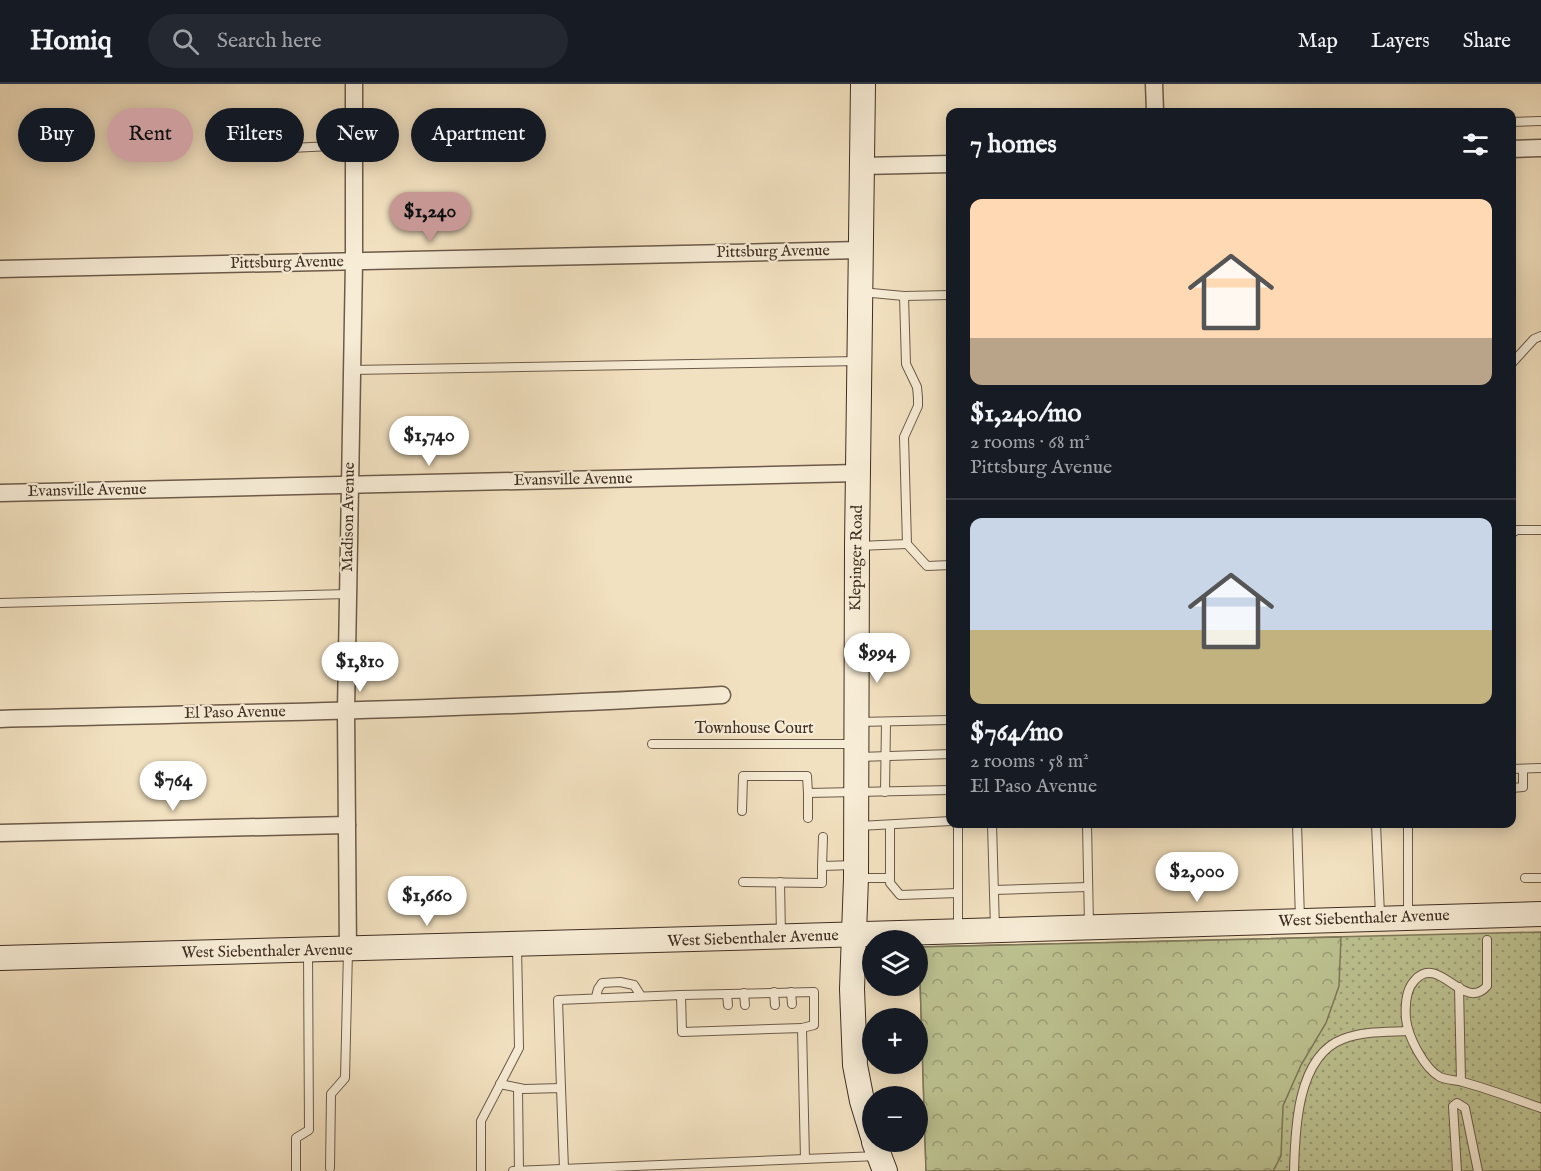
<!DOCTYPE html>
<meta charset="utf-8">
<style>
body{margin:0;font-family:"IM FELL English",serif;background:#242831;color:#f1f3f6;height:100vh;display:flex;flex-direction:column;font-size:22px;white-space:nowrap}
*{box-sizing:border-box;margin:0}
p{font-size:20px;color:#9ea1a6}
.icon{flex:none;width:33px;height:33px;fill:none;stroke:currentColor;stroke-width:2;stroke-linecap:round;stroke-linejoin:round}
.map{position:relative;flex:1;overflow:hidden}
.side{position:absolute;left:946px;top:24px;width:570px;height:720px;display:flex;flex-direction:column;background:#171b24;border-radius:12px;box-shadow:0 3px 15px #0003}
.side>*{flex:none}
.banner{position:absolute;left:18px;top:24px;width:570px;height:54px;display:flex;gap:12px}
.buttons{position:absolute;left:862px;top:846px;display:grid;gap:12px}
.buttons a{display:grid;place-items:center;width:66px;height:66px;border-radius:50%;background:#171b24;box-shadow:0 3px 15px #0003;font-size:30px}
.price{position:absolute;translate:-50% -51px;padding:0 14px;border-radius:21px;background:#fff;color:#222;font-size:20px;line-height:39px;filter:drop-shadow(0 2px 3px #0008)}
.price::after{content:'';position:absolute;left:50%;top:36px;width:18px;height:14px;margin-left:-9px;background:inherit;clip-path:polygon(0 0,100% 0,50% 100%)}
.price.active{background:#c59692;color:#111}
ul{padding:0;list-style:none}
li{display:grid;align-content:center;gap:12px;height:318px;padding:0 24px}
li+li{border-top:2px solid #363941}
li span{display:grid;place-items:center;height:186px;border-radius:12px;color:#555}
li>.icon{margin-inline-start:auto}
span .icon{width:108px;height:108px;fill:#fffc;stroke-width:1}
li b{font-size:26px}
h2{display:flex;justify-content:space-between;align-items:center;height:72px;padding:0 24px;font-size:26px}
.pill{padding:0 21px;border-radius:27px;background:#171b24;box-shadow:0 3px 15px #0003;font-size:21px;line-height:54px}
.pill.active{background:#c59692;color:#111}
header{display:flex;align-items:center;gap:36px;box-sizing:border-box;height:84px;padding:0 30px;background:#171b24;border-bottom:2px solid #363941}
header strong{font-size:28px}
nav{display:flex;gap:33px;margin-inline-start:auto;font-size:21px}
.search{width:420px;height:54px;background:#242831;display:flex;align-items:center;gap:15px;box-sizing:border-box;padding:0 21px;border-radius:33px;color:#9ea1a6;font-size:22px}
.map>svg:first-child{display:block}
.grass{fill:url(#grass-dots);stroke:#7e785a;stroke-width:1.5}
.forest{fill:url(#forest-crowns);stroke:#7e785a;stroke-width:1.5}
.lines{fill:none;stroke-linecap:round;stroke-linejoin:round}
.lane-casing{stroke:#6c5b4a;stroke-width:10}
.street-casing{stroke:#6c5b4a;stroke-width:19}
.secondary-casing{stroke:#3f2e22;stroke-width:26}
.lane{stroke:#f7ecd6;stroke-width:8}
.street{stroke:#f7ecd6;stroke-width:16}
.secondary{stroke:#f7ecd6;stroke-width:24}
.labels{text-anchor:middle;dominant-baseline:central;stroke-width:4.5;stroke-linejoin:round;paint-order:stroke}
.street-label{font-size:16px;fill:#3f2e22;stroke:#f7ecd6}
</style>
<header>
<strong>Homiq</strong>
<div class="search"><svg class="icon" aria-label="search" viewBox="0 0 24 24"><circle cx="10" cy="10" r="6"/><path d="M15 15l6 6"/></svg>Search here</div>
<nav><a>Map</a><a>Layers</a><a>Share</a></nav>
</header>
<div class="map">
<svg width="1541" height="1087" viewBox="0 0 1541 1087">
<defs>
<pattern id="grass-dots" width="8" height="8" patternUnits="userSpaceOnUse" patternTransform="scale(1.5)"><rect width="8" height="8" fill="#bdc291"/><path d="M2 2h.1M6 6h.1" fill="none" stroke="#9b9e76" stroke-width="1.8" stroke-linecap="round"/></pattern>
<pattern id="forest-crowns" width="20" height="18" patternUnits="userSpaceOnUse" patternTransform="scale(1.5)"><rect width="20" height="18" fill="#bdc291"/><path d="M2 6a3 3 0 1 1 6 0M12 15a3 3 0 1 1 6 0" fill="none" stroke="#9b9e76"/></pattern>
</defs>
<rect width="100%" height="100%" fill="#f2e1c0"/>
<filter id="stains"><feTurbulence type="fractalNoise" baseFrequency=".00333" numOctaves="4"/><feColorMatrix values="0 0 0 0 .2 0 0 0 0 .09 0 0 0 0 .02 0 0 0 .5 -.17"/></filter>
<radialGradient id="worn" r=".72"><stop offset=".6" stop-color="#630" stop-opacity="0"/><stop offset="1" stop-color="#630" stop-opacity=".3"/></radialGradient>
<polygon class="grass" points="1541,848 1541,1087 926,1087 919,863"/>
<polygon class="forest" points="1341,853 1339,902 1326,939 1301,981 1283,1022 1281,1072 1273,1087 926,1087 919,863"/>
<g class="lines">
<defs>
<g id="lane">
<polyline points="1512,38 1541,37"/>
<polyline points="247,66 353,61"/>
<polyline points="861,208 904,212 951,211"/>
<polyline points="1512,279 1534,255 1541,252"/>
<polyline points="352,286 859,277"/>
<polyline points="1512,449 1517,446 1541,446"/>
<polyline points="907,460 927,482 951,481"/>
<polyline points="858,462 907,460 904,353 918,322 918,314 917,303 906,280 904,212"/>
<polyline points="0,519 347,510"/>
<polyline points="858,638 951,636"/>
<polyline points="652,660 855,660"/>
<polyline points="859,673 951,670"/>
<polyline points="1512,685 1541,684"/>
<polyline points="1512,704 1523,703 1523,685"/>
<polyline points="885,708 886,638"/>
<polyline points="808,709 808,734"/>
<polyline points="742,727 743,692 807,692 808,709 951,706"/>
<polyline points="956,740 958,741 958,846"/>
<polyline points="992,740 995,845"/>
<polyline points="1087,740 1089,841"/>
<polyline points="1297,740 1300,835"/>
<polyline points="1376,740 1380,831"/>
<polyline points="890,741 890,799 900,811 958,809"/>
<polyline points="859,742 951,737"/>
<polyline points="823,753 822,782 855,781"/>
<polyline points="859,794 890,794"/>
<polyline points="1525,794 1541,794"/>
<polyline points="743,798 822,799 822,782"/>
<polyline points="780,798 781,852"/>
<polyline points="994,806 1088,803"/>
<polyline points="1408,832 1408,740"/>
<path d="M1487,856V902C1464,929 1439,869 1415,896C1406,905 1405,922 1406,935C1408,953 1424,984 1440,993C1447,996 1455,996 1463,998C1489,1005 1515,1015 1541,1024"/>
<polyline points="1459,903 1461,997"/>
<polyline points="774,908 775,921"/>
<polyline points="791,908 792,920"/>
<polyline points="744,909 745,921"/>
<polyline points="727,910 728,921"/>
<polyline points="681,911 814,908 814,941 802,944"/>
<polyline points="596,913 598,905 602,899 620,898 634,901 641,912"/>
<polyline points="500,1000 524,1005 561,1004 564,1085"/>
<polyline points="518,1004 519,1087"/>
<polyline points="561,1004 558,916 681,911 682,948 802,944 805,1075"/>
<polyline points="330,1084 331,1010 345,994 348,867"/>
<polyline points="296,1087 296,1054 309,1046 308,867"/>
<polyline points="481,1087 481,1037 519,964 517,862"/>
<polyline points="513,1087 878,1072"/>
<path d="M1294,1087C1295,1046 1297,972 1343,955C1363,947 1386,948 1408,947"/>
<polyline points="1457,1087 1453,1022 1457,1019 1465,1024 1478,1087"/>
</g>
<g id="street">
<polyline points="1154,0 1155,28"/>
<polyline points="1512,65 1541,64"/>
<polyline points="862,82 951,80"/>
<polyline points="0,185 861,166"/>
<polyline points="0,409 858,389"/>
<path d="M0,635C241,629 482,625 722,611"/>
<polyline points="0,749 347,741"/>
<polyline points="348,867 346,627 354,178 354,0"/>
</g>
<g id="secondary">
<polyline points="863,0 857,462 856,794 852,905 855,981 862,1017 873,1053"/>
<path d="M0,874C514,863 1027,843 1541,830"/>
<polyline points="874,1058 885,1087"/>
</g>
</defs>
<use href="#lane" class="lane-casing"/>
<use href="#street" class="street-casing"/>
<use href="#secondary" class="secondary-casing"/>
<use href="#lane" class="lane"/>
<use href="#street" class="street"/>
<use href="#secondary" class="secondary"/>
</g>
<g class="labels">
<g class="street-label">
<text transform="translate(773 168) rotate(-1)">Pittsburg Avenue</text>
<text transform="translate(287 179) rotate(-1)">Pittsburg Avenue</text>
<text transform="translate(573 396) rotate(-1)">Evansville Avenue</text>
<text transform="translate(87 407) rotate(-1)">Evansville Avenue</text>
<text transform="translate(349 433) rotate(-89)">Madison Avenue</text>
<text transform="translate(857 474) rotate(-89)">Klepinger Road</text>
<text transform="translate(235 629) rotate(-1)">El Paso Avenue</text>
<text x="754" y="645">Townhouse Court</text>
<text transform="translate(1364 835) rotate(-2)">West Siebenthaler Avenue</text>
<text transform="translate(753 855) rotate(-2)">West Siebenthaler Avenue</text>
<text transform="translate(267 868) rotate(-1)">West Siebenthaler Avenue</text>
</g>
</g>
<rect width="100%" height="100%" filter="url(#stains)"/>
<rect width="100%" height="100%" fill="url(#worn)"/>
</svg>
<div class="buttons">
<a><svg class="icon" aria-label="layers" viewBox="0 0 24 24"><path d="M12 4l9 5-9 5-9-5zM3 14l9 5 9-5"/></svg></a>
<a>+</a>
<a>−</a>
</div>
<b class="price active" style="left:430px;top:159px">$1,240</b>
<b class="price" style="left:429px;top:383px">$1,740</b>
<b class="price" style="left:877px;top:600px">$994</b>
<b class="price" style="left:360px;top:609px">$1,810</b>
<b class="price" style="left:173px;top:728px">$764</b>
<b class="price" style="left:1197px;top:819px">$2,000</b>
<b class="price" style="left:427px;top:843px">$1,660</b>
<div class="banner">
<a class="pill">Buy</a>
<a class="pill active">Rent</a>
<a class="pill">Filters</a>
<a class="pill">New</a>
<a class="pill">Apartment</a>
</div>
<section class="side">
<h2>7 homes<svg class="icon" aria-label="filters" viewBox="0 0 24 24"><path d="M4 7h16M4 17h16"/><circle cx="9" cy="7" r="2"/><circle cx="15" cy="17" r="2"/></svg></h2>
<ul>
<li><span style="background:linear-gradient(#ffd9b3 75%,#b9a48a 0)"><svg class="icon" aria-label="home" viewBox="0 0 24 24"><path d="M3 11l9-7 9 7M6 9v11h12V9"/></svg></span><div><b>$1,240/mo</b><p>2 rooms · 68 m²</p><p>Pittsburg Avenue</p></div></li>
<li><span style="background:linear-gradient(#c9d6e8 60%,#c2b280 0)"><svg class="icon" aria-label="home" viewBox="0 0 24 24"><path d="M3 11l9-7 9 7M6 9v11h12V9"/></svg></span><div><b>$764/mo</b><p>2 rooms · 58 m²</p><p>El Paso Avenue</p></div></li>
</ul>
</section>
</div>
